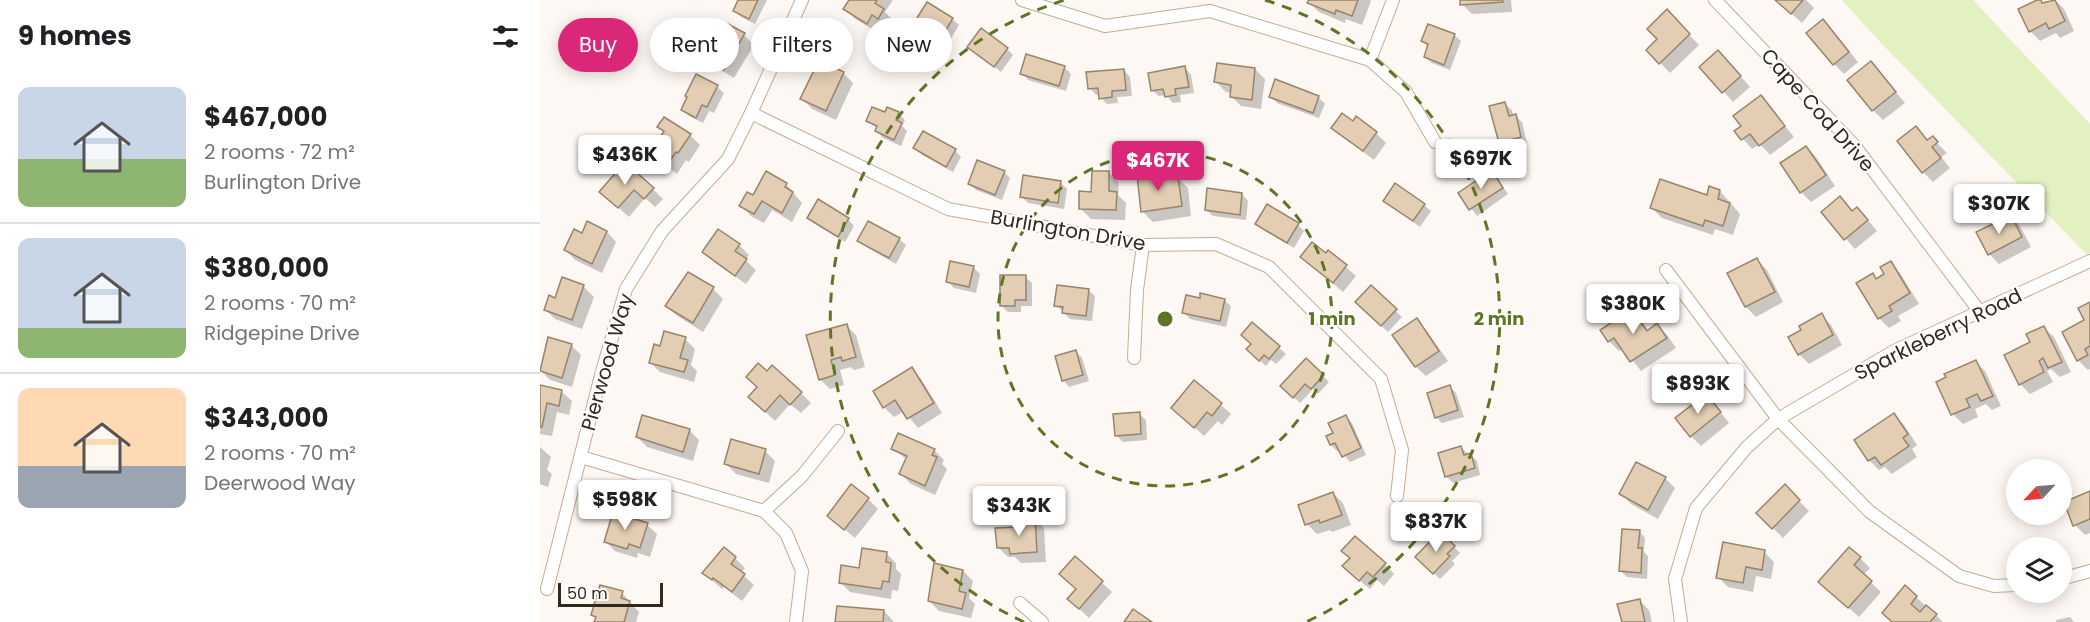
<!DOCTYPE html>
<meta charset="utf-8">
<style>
body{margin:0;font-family:Poppins,sans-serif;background:#f6f6f6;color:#202124;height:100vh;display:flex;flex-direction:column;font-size:22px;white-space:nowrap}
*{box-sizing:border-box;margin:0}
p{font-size:20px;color:#757577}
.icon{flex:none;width:33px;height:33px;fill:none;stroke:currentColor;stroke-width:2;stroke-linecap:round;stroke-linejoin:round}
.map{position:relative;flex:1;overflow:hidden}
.drawer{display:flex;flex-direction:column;background:#fff;width:540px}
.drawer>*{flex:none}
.guide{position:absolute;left:18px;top:18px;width:570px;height:54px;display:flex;gap:12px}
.needle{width:39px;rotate:244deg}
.fabs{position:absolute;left:1466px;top:459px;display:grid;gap:12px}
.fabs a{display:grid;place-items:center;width:66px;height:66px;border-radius:50%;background:#fff;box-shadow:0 3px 15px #0003;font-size:30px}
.scale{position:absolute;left:18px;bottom:15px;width:105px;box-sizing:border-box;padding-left:6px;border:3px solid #31291f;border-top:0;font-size:16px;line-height:21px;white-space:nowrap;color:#31291f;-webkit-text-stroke:4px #fff;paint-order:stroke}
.price{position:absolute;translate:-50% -51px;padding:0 14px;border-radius:6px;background:#fff;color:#222;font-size:20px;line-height:39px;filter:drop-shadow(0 2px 3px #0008)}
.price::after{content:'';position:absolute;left:50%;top:36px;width:18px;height:14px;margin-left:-9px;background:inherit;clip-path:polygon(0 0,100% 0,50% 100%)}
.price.on{background:#db2777;color:#fff}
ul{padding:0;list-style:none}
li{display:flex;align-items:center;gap:18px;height:150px;padding:0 18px}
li+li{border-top:2px solid #e0e0e0}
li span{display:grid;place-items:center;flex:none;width:168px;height:120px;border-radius:12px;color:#555}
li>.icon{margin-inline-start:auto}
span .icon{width:72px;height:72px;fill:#fffc;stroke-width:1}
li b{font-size:26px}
h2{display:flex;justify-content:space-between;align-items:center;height:72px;padding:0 18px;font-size:26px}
.chip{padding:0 21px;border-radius:27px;background:#fff;box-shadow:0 3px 15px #0003;font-size:21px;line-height:54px}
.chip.on{background:#db2777;color:#fff}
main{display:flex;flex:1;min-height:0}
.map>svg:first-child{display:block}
.green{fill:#e2f1bf}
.shadow{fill:#0003}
.building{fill:#e3ceb3;stroke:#97846b;stroke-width:1.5}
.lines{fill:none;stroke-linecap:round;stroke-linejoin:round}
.street-casing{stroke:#c1ad94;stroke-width:14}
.street{stroke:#fff;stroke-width:12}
.ring{fill:none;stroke:#5f7525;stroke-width:3;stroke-dasharray:10 8}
.labels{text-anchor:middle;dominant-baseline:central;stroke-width:4.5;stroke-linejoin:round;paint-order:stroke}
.street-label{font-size:20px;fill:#31291f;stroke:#fff}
.centre{fill:#5f7525;stroke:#fff;stroke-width:3}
.ring-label{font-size:18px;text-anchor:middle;font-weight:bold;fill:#5f7525;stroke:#fff;stroke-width:4.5;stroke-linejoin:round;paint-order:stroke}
</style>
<main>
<section class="drawer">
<h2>9 homes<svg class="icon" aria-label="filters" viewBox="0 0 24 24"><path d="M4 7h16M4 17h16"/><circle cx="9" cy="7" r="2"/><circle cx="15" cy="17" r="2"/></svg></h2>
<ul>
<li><span style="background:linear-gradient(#c9d6e8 60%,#8fb573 0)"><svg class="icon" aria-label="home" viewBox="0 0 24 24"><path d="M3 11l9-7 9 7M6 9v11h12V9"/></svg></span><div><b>$467,000</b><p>2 rooms · 72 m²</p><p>Burlington Drive</p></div></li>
<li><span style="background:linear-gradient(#c9d6e8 75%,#8fb573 0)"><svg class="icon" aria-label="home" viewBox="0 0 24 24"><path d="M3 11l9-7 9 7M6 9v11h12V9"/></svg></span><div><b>$380,000</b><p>2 rooms · 70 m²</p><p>Ridgepine Drive</p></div></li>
<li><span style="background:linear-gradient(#ffd9b3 65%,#9aa5b1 0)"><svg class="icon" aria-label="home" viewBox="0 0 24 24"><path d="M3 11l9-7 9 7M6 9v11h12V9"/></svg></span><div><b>$343,000</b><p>2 rooms · 70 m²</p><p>Deerwood Way</p></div></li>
</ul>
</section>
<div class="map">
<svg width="1550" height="622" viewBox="0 0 1550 622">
<rect width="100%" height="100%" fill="#fdf8f3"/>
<polygon class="green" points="1302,0 1433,0 1550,124 1550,258 1343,45"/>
<g class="shadow">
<polygon points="200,0 227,0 215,24 201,17 194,10"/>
<polygon points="311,0 353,0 345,12 353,20 349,28 342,24 337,32 315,19 305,9"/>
<polygon points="770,0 830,0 831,1 822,25 806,19 805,23 779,12 769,2"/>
<polygon points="921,0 971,0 972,12 932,14 922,4"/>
<polygon points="1236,0 1266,0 1274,8 1262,23"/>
<polygon points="1500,0 1503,4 1515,0 1524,9 1534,31 1520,38 1516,33 1500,41 1490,31"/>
<polygon points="1127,12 1159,45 1130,73 1108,50 1119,39"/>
<polygon points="412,19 419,25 409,42 384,27 377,20"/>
<polygon points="1293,31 1318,62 1304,74 1294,64"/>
<polygon points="204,35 214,45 194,78 177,68 167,59"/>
<polygon points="914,35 921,41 910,70 892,63 885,57 889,47 883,41"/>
<polygon points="429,47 467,49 473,55 461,72"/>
<polygon points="1188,62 1210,87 1193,102 1161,67"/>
<polygon points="1331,63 1365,103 1343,120 1333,110"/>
<polygon points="524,67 531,74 526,91 488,80 482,73"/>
<polygon points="645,68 651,75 654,93 640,95 641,102 633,103 626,95 619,96 612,90"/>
<polygon points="715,69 725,79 721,109 701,106 691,96 692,93 686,92 676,82"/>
<polygon points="584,70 590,77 592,96 577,97 578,103 567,104 561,98 560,94 556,95 550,88"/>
<polygon points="303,73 313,83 296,120 272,109 262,99"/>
<polygon points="177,87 184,93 174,113 169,111 163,123 149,116 143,109"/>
<polygon points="731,96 778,97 785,104 779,118 737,103"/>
<polygon points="1221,97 1254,137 1230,155 1220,144 1212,149 1196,131 1203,126"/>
<polygon points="965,104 972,110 973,116 975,116 982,122 987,143 967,149 960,142"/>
<polygon points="358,113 365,120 362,126 367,131 361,146 343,138 337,131 338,129 328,121 345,115"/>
<polygon points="813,123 836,133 846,143 834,160 803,137 793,128"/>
<polygon points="119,127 150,135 160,145 149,162 146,160 137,174 122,163 112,153 125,133"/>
<polygon points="1376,128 1388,141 1392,138 1407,153 1401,157 1410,168 1393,182 1383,172"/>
<polygon points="1266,147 1276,157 1295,186 1271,202 1261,192"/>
<polygon points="375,148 415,150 421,157 413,172 382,155"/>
<polygon points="464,172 470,178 462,200 436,190 429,183"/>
<polygon points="952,172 968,194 937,216 920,193"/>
<polygon points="569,173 579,183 578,195 586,203 585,220 551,219 541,209"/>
<polygon points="623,173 629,179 638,178 648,188 651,216 613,222 603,212"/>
<polygon points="521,183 527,189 524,209 488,203 481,196"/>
<polygon points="246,184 262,203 252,222 232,210 224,223 211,216 201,206 213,197"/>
<polygon points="113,189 123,199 115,207 105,198 89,217 61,192"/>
<polygon points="1180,191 1200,214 1193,235 1175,229 1173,235 1122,218 1112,208 1168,196"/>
<polygon points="702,194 708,201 706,220 673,216 666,210"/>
<polygon points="845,201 884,205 891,211 880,227"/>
<polygon points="1313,212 1326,218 1337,231 1315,249 1283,213"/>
<polygon points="1471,216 1480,226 1491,247 1459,264 1449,254"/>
<polygon points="269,218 308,219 314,226 305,242 275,224"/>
<polygon points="48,223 67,232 76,242 62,273 35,260 26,250 43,235"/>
<polygon points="717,223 758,225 764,231 754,248 723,230"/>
<polygon points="359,239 366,245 356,264 326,247 319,241"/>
<polygon points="199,245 209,255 205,260 216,270 206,284 174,262 164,252"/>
<polygon points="789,252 816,276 803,292 762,257 786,256"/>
<polygon points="1217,260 1227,270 1243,302 1216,317 1206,307 1189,274"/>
<polygon points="1350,263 1360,273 1379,304 1358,316 1361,321 1349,328 1339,318 1318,283 1332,275 1338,280 1346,275"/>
<polygon points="433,267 440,274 436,293 414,288 408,282"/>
<polygon points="148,274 173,289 183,299 163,332 136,315 126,306"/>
<polygon points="485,277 492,283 492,306 481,306 481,312 468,312 462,306"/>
<polygon points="23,279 44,287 54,297 42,329 15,319 5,309 16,299"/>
<polygon points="831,287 862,317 848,332 817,302"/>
<polygon points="548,290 555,296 552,321 530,319 516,305"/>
<polygon points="661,299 684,300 691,306 686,327 650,319 644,312"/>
<polygon points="1550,303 1550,369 1548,370 1538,360 1524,332 1546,321"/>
<polygon points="1092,311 1109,331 1117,325 1127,335 1136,348 1101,371 1083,348 1079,351 1069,341"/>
<polygon points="1281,315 1291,325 1302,345 1269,364 1259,354"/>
<polygon points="876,320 886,330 908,361 886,376 876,367 855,336"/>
<polygon points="713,324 746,354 736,364 731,360 726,366 714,356"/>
<polygon points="306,325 316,335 325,367 314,370 311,367 300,370 304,385 290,389 280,379"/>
<polygon points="1504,328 1514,337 1531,372 1520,377 1511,369 1507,371 1513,382 1490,394 1480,384 1492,343"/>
<polygon points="9,339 31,345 41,355 32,387 10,380 0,370"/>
<polygon points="145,339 155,349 151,365 157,371 154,382 120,372 110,362 121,347"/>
<polygon points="536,352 542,358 549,381 529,387 523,380"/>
<polygon points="767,360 789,382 778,394 773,389 760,403 742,386"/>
<polygon points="1436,362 1445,371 1461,406 1452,410 1446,404 1435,409 1438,417 1423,424 1413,414 1398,382"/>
<polygon points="371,369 381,379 402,413 378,428 364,411 354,417 344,407"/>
<polygon points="227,373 261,393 271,403 261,413 250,404 235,421 220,407"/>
<polygon points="655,382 691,414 682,425 678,421 664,436 633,408"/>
<polygon points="0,387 22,392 32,401 29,415 17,412 12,436 0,434"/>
<polygon points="910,387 916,393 924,417 902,423 896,417"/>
<polygon points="1175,405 1189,423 1161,446 1151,436"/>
<polygon points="599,414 606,420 607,440 583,442 576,435"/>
<polygon points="1354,415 1364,425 1377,445 1372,449 1377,457 1352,474 1345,467 1339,470 1329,460 1316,441"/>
<polygon points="805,417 812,423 826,455 810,462 800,450 797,451 791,445"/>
<polygon points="149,430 159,440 153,461 107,447 97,437"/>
<polygon points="0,447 11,457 7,470 12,474 8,487 0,484"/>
<polygon points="353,448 394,450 404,460 402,464 407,469 395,495 371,484 361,474 367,460"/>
<polygon points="921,448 937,461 940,475 913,483 907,477 900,454"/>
<polygon points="225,451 235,461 229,483 196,474 186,464"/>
<polygon points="1125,478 1135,488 1118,519 1091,504 1081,494"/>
<polygon points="1245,487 1269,511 1243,538 1218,513"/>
<polygon points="793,493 803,503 811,525 792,532 790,530 777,534 767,524 760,506"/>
<polygon points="1550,494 1550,533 1545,535 1535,525"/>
<polygon points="328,499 338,509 315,538 289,516"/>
<polygon points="494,518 504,528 506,562 481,563 475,557 468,557 458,547"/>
<polygon points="107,525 117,534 110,557 98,553 97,558 75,551 65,541"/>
<polygon points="1099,531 1105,538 1104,552 1108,556 1107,579 1087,577 1081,571"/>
<polygon points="900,533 920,553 912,561 915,564 900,579 877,557"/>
<polygon points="1224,552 1234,562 1231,579 1216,576 1213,592 1188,587 1178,577"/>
<polygon points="346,553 356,563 356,569 361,574 358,591 352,590 351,599 310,592 300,582"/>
<polygon points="195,558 205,568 201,573 214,585 202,601 184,587 182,589 164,573"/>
<polygon points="535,558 572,592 549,618 529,599 537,589"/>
<polygon points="1320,558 1330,568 1323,575 1341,592 1319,617 1280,582"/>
<polygon points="845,564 854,574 844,586 837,580 830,589 814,576"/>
<polygon points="423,571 433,581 429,598 435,604 431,618 399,611 389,601"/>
<polygon points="1365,587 1376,597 1403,622 1353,622"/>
<polygon points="82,593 99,612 96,622 56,622 57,618 53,615"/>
<polygon points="1099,600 1109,610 1112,622 1083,622"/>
<polygon points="344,611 354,622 298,622"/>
<polygon points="1530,617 1534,622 1516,622 1516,620"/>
</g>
<g class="building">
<polygon points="198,0 218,0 209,19 193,11"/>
<polygon points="309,0 337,0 335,3 344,9 338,19 332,15 327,24 303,9"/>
<polygon points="769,0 818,0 812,16 796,10 795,14 767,3"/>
<polygon points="920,0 962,0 963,2 920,5"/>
<polygon points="1235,0 1263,0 1251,14"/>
<polygon points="1497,0 1501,0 1502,3 1515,0 1525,21 1509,29 1506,23 1489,32 1478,9"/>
<polygon points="387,2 413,18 402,37 375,21"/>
<polygon points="1127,9 1150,34 1119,64 1106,50 1117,39 1107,29"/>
<polygon points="1283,19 1309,52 1293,65 1266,33"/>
<polygon points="186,23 205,33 184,70 165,59"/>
<polygon points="888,24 915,34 904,65 884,57 888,44 881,41"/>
<polygon points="441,28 468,48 454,67 427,47"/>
<polygon points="1178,50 1201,76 1182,93 1159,67"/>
<polygon points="486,54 525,66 519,86 480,74"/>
<polygon points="279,60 304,72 286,111 260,99"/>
<polygon points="1331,61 1356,92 1332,111 1307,80"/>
<polygon points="677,63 715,68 712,100 690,97 691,85 674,82"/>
<polygon points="645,66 649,87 635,89 636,95 625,97 623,89 611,91 608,73"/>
<polygon points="584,69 586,90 572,91 572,97 559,99 558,88 548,89 546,72"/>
<polygon points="156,74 178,85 167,107 162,105 156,118 141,110 147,97 145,96"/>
<polygon points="735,79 779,96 773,113 729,97"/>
<polygon points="1221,95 1245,126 1219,146 1210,134 1201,140 1194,131 1201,126 1193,116"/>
<polygon points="965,102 969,116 976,114 981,137 959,143 949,106"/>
<polygon points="332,107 345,112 347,107 359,112 356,120 362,123 354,140 335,131 337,126 326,121"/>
<polygon points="802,113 813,121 816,116 837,132 823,151 791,128"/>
<polygon points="124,117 151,134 138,153 136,152 127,165 110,154 124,131 117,127"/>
<polygon points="1376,126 1387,140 1393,136 1398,142 1392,147 1401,158 1382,173 1357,141"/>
<polygon points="383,131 416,149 406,167 373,148"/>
<polygon points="1266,146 1286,175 1260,193 1240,163"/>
<polygon points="437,160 465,171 455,195 428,184"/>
<polygon points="85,162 114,188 104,199 94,190 78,208 59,192"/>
<polygon points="952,170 963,188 929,210 918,193"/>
<polygon points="226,171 247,183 245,187 253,192 242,213 222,201 214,214 199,206 207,192 213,195"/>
<polygon points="552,171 569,171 569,191 577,192 576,210 539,209 539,191 551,192"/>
<polygon points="624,172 624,178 638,177 642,206 601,212 597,175"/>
<polygon points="483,175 521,181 518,203 480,197"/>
<polygon points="1120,179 1167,195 1169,186 1180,190 1178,199 1190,203 1183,226 1165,220 1163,226 1110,208"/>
<polygon points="855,183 885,204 873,221 843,201"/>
<polygon points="667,188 702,193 700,215 665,210"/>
<polygon points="1300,196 1312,211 1317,207 1328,220 1304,240 1281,212"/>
<polygon points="278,199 309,218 298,237 267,218"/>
<polygon points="727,204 759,223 747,243 715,224"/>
<polygon points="1471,215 1482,237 1448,255 1436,232"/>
<polygon points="47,221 67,231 52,264 24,250 34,229 42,233"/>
<polygon points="328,221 360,238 349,258 317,241"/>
<polygon points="178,229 200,244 195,251 207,259 195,276 162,252"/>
<polygon points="772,242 786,253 788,250 807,265 793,283 760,257"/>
<polygon points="1217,258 1235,292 1205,307 1187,273"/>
<polygon points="410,261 434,266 429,287 406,282"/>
<polygon points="1351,261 1370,293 1349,306 1352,311 1338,319 1316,283 1333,273 1336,279 1344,274 1340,267"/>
<polygon points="148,272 174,287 153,323 125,306"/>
<polygon points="460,275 486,275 486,300 475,300 475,306 460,306"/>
<polygon points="22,277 44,285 32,320 4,310 9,295 15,298"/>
<polygon points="517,285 549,289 546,316 522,313 523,307 514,306"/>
<polygon points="831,285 857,309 841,326 815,302"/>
<polygon points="660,293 685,299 680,321 642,313 646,295 660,298"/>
<polygon points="1550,302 1550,346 1545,349 1548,355 1537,361 1522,332 1544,320 1538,308"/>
<polygon points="1092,309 1107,331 1117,323 1127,338 1090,362 1074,338 1068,342 1060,330"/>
<polygon points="1282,313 1293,335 1258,355 1248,337 1261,330 1259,326"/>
<polygon points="877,318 899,351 875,367 852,335"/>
<polygon points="712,322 740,346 729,359 724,355 719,361 706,349 711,344 701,335"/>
<polygon points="307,324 316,357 302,361 301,357 291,360 295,375 279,380 266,335"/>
<polygon points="1504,326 1522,362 1508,368 1503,358 1499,361 1504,372 1479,385 1464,355 1490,342 1486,334"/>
<polygon points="124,331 146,337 140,358 148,360 144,372 109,363 114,344 120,346"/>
<polygon points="8,337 32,344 22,378 0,371"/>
<polygon points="536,350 543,375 522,381 515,356"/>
<polygon points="766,358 784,375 771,389 765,384 753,398 740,386"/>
<polygon points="1436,360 1453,396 1441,401 1437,394 1426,399 1430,407 1411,415 1396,382 1406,377 1404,374"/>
<polygon points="218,363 227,371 232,365 262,392 250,405 240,395 225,412 208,397 217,387 206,377"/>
<polygon points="372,367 394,403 367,419 355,400 343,408 333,391"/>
<polygon points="654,380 682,403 672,416 667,412 654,428 631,408"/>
<polygon points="0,385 22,390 19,406 7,403 2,427 0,427"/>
<polygon points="910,385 918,410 895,418 887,393"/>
<polygon points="1166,394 1181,412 1150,437 1135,418"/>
<polygon points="600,412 601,434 575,436 573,414"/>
<polygon points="1354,413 1368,434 1363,438 1369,446 1341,465 1335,457 1328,461 1314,440"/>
<polygon points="102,415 150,429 143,452 96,437"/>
<polygon points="806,415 821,448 802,457 795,443 790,445 786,436 793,433 788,423"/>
<polygon points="358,433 395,449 392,455 397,457 385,486 359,474 367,456 351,449"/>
<polygon points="191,439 226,449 219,474 184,464"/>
<polygon points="921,446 924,455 931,453 935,468 905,477 898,453"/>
<polygon points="1096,462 1126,477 1108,510 1079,494"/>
<polygon points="311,484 329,498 304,530 287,516"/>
<polygon points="1245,484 1260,500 1232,529 1216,513"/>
<polygon points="1550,491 1550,519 1533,526 1524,502"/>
<polygon points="793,492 802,515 780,523 779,520 765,525 758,505"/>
<polygon points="73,512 108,523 100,548 89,544 87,549 64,542"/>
<polygon points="495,516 497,552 470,554 469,548 457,548 455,528 480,527 479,517"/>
<polygon points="1082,529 1100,530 1098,548 1102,548 1101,573 1079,571"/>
<polygon points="900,531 915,546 907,554 910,556 893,574 875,557"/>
<polygon points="815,536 846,563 833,577 827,572 819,581 802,566 810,558 801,551"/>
<polygon points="1183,542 1225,550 1222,570 1206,567 1203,583 1176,578"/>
<polygon points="184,547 196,557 191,564 205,574 192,592 173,578 172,580 162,573"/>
<polygon points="1309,547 1321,557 1314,565 1332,581 1308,608 1278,582"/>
<polygon points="322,548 347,552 346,562 351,563 349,582 343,581 341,589 299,583 301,565 319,568"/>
<polygon points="535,556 563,581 539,609 527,599 536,589 519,574"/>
<polygon points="394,563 423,570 419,591 426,593 422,609 388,601"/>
<polygon points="60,585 83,591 81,598 90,601 84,622 54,622 56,617 51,615"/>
<polygon points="1365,585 1377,596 1371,604 1380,612 1386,605 1397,614 1390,622 1352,622 1342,613"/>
<polygon points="1100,599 1105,622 1082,622 1077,604"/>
<polygon points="297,606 344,610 343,622 295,622"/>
<polygon points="593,609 612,622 584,622"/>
</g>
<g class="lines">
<defs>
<g id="street">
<polyline points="482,0 565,26 670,11 830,60 866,92 895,142"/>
<polyline points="1175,0 1314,145 1440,312"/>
<polyline points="830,60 853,0"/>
<polyline points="211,113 408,209 603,245 676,244 729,267 841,379 862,450 857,496"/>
<polyline points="1126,270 1238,419 1330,512 1419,576 1454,586 1476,585"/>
<polyline points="594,358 597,290 603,245"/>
<polyline points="41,457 224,511 246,533 262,571 256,622"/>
<polyline points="224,511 262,476 298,431"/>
<polyline points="1521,579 1550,571"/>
<polyline points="7,589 61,375 86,289 122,231 188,159 211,113 262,0"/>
<polyline points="480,603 502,622"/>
<polyline points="1141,622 1135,579 1156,508 1207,447 1238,419 1356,350 1550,261"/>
</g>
</defs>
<use href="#street" class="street-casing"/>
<use href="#street" class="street"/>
</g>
<g class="ring">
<circle cx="625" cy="319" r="167"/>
<path d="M484 622A334 334 0 0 1 525 0M725 0A334 334 0 0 1 766 622"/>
</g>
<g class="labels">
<g class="street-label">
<text transform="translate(1278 110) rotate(48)">Cape Cod Drive</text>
<text transform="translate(528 230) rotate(10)">Burlington Drive</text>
<text transform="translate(1398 334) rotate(-26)">Sparkleberry Road</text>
<text transform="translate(67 362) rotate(-74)">Pierwood Way</text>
</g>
</g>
<circle cx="625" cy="319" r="9" class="centre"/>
<g class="ring-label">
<text x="792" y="325">1 min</text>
<text x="959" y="325">2 min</text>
</g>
</svg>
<div class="fabs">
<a><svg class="needle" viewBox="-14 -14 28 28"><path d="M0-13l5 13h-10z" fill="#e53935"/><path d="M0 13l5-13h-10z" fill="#757577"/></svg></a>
<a><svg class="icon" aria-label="layers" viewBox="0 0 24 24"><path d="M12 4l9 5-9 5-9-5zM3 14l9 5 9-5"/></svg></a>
</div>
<div class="scale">50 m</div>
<b class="price" style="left:85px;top:186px">$436K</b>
<b class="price" style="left:941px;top:190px">$697K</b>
<b class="price on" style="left:618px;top:192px">$467K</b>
<b class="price" style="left:1459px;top:235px">$307K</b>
<b class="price" style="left:1093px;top:335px">$380K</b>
<b class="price" style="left:1158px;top:415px">$893K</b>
<b class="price" style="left:85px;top:531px">$598K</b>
<b class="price" style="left:479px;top:537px">$343K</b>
<b class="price" style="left:896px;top:553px">$837K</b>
<div class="guide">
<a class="chip on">Buy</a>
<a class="chip">Rent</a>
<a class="chip">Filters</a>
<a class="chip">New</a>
</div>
</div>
</main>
